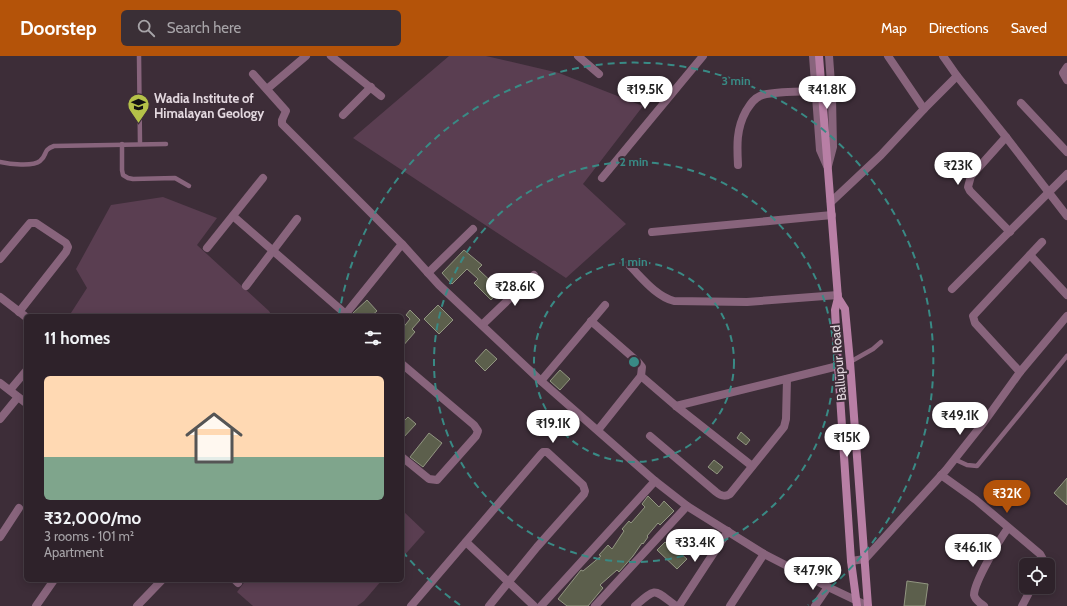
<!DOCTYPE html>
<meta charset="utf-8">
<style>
body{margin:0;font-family:Cabin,sans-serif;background:#3a2f36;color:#f1f3f6;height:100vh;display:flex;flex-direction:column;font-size:15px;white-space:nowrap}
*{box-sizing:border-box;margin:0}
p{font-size:13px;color:#a7a4a8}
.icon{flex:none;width:22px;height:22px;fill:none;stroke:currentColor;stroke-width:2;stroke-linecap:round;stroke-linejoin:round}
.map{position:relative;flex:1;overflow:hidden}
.drawer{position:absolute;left:24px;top:258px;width:380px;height:268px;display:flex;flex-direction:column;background:#2e222a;border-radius:6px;box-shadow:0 2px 10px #0003,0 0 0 1px #493f47}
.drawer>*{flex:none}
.buttons{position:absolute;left:1019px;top:502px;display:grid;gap:8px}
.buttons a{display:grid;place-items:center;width:36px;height:36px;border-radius:6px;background:#2e222a;box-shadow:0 2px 10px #0003,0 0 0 1px #493f47;font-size:20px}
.price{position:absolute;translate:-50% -34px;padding:0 9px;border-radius:14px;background:#fff;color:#222;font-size:13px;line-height:26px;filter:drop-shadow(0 1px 2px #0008)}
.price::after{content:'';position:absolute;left:50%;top:24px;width:12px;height:9px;margin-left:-6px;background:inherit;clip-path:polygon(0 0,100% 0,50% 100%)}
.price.active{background:#b45309;color:#fff}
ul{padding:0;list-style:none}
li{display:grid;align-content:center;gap:8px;height:212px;padding:0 20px}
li+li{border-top:1px solid #493f47}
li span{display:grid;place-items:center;height:124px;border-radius:6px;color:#555}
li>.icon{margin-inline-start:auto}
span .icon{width:72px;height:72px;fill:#fffc;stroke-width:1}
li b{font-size:17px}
h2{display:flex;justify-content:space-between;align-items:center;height:48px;padding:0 20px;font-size:17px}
header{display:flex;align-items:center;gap:24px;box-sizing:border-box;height:56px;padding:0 20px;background:#b45309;color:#fff}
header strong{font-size:19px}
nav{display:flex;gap:22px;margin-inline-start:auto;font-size:14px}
.search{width:280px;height:36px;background:#3a2f36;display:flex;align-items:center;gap:10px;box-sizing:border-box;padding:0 14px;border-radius:6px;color:#a7a4a8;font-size:15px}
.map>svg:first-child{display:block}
.green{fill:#5a3e51}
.building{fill:#5c5f4c;stroke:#929681}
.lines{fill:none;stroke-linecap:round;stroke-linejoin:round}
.service{stroke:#88647c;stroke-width:4.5}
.minor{stroke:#88647c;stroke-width:8}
.tertiary{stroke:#88647c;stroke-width:8}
.secondary{stroke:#b87fa5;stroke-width:8}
.ring{fill:none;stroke:#398a85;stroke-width:2;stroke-dasharray:7 5}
.labels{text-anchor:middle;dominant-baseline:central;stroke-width:4;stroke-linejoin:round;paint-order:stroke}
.poi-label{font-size:13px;font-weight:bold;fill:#e3d8df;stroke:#3d2d38;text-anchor:start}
.street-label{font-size:13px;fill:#e3d8df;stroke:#3d2d38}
.centre{fill:#398a85;stroke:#3d2d38;stroke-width:2}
.ring-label{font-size:12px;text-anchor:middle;font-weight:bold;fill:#398a85;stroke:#3d2d38;stroke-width:4;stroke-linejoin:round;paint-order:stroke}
</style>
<header>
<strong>Doorstep</strong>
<div class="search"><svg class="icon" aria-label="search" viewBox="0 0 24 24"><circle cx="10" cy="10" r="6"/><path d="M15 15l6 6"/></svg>Search here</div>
<nav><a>Map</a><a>Directions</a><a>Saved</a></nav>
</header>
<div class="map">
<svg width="1067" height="550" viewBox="0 0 1067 550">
<rect width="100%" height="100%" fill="#3d2d38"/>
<g class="green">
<polygon points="449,0 486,0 559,17 643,50 583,128 626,168 566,222 353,82"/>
<polygon points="163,141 217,162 197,189 269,255 272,260 69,260 87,232 76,213 111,149"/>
<polygon points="402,454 425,476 402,502"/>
<polygon points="246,524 382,524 364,545 357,550 253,550 237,536"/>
</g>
<g class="building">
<polygon points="464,194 482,209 478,213 500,234 491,244 474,227 478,223 467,213 452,228 442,217"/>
<polygon points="367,244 377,255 371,260 353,260 353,257"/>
<polygon points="438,249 453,264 439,278 424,263"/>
<polygon points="410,254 420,264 412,273 415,276 402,291 402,273 410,263 406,259"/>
<polygon points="486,293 497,303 485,315 475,305"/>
<polygon points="560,314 570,323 560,334 550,325"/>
<polygon points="408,361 416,368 402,383 402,367"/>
<polygon points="741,376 750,384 746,389 737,382"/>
<polygon points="429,377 442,387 423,411 410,401"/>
<polygon points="714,404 723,411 717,418 708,411"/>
<polygon points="1067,422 1067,449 1054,437"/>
<polygon points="648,440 659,451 664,445 674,455 660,469 658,467 647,480 648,481 643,488 642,487 633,500 619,516 617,514 600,529 603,532 588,550 567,550 558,543 581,514 583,515 601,500 599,499 608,489 612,493 624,475 622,473 629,465 631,467 645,451 642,448"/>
<polygon points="665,486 678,499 680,497 687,503 677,513 657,494"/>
<polygon points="907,525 928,528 925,550 904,550"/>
</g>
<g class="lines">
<g class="service">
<polyline points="139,0 140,88"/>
<polyline points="122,88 122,114 123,119 128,122 133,123 175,122 189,130"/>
<path d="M0,106C9,108 33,111 40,105C48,99 42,94 54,90L166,88"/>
<polyline points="850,306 873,293 881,286"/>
<polyline points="954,403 967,409 977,410 1067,300"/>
</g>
<g class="minor">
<polyline points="331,0 381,40"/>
<polyline points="578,0 599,18"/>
<polyline points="888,0 924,53"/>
<polyline points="943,0 957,20 1006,81 1067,160"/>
<polyline points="1067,11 1063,17 1067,24"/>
<polyline points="253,18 286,55 282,64 282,68 402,188 439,229 541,325 655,425 687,450 764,498 828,531 868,550"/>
<polyline points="267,33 306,0"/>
<polyline points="1021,47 1067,96"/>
<polyline points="343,59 371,31"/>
<polyline points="1006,81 971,120 968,131 970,135 1010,176"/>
<path d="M738,109C737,90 736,73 746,55C750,49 753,43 760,40C770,35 803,36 815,35"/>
<polyline points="602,122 703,0"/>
<polyline points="831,146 881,99 924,53 957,20"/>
<polyline points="233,160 348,260"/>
<polyline points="652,176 832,159"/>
<polyline points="207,192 263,122"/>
<polyline points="1030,199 1067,239"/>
<polyline points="0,203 30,167 36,167 66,187 68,191 66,196 19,256"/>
<path d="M630,210C643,223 656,240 674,245L747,246L838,239"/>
<polyline points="428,217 473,173"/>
<polyline points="246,230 297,163"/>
<polyline points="952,233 1067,118"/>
<polyline points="0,241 26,261"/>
<polyline points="344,260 402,188"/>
<polyline points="591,265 638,306 642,311 641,320 676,350 752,410"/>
<polyline points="482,269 534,219"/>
<polyline points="402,308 474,369 478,375 476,380 437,424 429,423 402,401"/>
<polyline points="1020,316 975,267 973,260 1042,186"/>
<polyline points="541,325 605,249"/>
<polyline points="0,327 26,347"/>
<polyline points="10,334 26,315"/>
<polyline points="676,350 838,310"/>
<polyline points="0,363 18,341"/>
<polyline points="598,374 641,320"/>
<path d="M650,380L716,436C721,440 725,441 730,438L784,371L786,363L787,323"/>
<polyline points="941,419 976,444 1040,498 1045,507 1045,509"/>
<polyline points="0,481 19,452"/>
<polyline points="466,486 534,550"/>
<polyline points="851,505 865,503 946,414 984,366 1020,316 1067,260"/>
<polyline points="235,524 238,527"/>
<polyline points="36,550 54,524"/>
<polyline points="137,550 162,524"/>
<polyline points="411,550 541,398 543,396 547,396 583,429 585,435 584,438 537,491 489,550"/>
<polyline points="541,550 655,425"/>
<polyline points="595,550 687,450"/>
<path d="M635,550C657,531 653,533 676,550"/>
<polyline points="679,550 728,475"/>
<polyline points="730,550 764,498"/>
<polyline points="815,550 828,531"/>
<path d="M984,550C980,547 975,544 974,539C974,526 1000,483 1008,472"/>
<polyline points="1022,550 1032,531"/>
</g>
<g class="tertiary">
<polyline points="813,0 820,94 827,110"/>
<polyline points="828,110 833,91 832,41 829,0"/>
</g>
<g class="secondary">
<polyline points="819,0 838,242 835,254 838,310 851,505 857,550"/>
<polyline points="838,242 845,253 850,306 868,550"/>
</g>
</g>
<g class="ring">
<circle cx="634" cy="306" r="100"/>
<circle cx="634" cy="306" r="200"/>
<path d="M460 549A299 299 0 0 1 403 496M339 259A299 299 0 1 1 808 549"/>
</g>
<defs>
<symbol id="school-pin" viewBox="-11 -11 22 30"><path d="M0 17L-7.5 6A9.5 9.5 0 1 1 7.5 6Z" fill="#b5c249" stroke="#3d2d38"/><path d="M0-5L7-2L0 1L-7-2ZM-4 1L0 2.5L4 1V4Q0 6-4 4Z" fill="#111"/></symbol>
</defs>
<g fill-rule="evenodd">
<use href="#school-pin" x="126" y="36" width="25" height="34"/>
</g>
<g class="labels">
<g class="poi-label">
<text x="154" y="42">Wadia Institute of<tspan x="154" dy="15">Himalayan Geology</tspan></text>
</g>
<g class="street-label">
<text transform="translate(838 307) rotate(-95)">Ballupur Road</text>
</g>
</g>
<circle cx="634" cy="306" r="6" class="centre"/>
<g class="ring-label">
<text x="736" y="29">3 min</text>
<text x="634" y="110">2 min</text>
<text x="634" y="210">1 min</text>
</g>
</svg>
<div class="buttons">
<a><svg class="icon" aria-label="locate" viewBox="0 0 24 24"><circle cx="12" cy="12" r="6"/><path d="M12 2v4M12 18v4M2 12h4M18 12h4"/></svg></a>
</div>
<b class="price" style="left:645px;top:54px">₹19.5K</b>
<b class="price" style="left:827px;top:54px">₹41.8K</b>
<b class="price" style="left:958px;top:130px">₹23K</b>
<b class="price" style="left:515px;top:251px">₹28.6K</b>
<b class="price" style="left:960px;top:380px">₹49.1K</b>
<b class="price" style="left:553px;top:388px">₹19.1K</b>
<b class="price" style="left:847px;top:402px">₹15K</b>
<b class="price active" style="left:1007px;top:458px">₹32K</b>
<b class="price" style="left:695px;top:507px">₹33.4K</b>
<b class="price" style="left:973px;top:512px">₹46.1K</b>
<b class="price" style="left:813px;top:535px">₹47.9K</b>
<section class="drawer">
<h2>11 homes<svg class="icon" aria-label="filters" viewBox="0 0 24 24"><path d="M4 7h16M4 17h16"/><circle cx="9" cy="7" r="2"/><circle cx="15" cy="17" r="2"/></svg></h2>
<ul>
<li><span style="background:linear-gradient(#ffd9b3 65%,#7fa58c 0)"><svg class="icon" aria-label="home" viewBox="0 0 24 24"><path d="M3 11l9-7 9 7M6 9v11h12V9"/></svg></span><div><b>₹32,000/mo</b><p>3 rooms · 101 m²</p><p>Apartment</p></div></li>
</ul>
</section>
</div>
